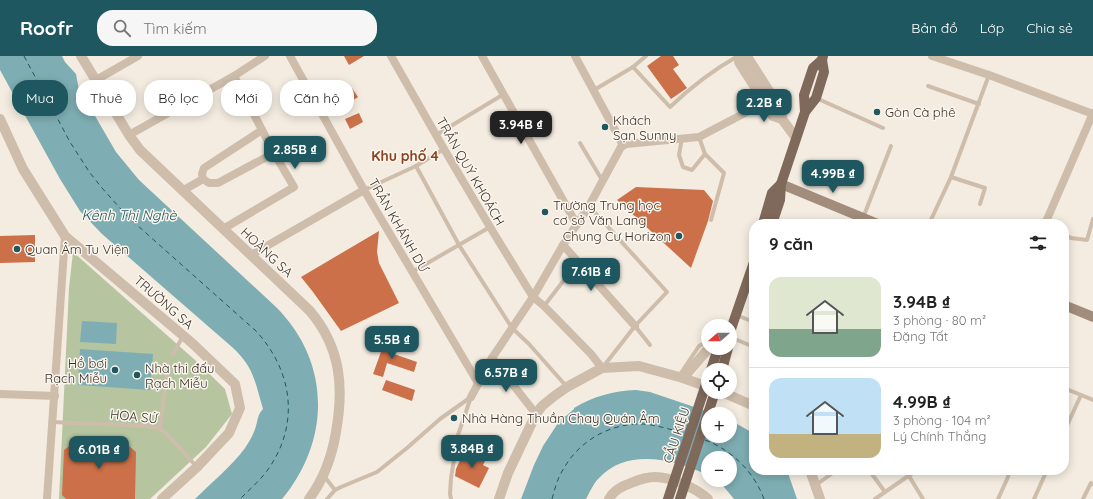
<!DOCTYPE html>
<html lang="vi">
<meta charset="utf-8">
<style>
body{margin:0;font-family:Quicksand,sans-serif;background:#f6f6f6;color:#222;height:100vh;display:flex;flex-direction:column;font-size:15px;white-space:nowrap}
*{box-sizing:border-box;margin:0}
p{font-size:13px;color:#767676}
.icon{flex:none;width:22px;height:22px;fill:none;stroke:currentColor;stroke-width:2;stroke-linecap:round;stroke-linejoin:round}
.map{position:relative;flex:1;overflow:hidden}
.side{position:absolute;left:749px;top:163px;width:320px;height:256px;display:flex;flex-direction:column;background:#fff;border-radius:16px;box-shadow:0 2px 10px #0003}
.side>*{flex:none}
.top-card{position:absolute;left:12px;top:24px;width:380px;height:36px;display:flex;gap:8px}
.needle{width:26px;rotate:250deg}
.buttons{position:absolute;left:701px;top:263px;display:grid;gap:8px}
.buttons a{display:grid;place-items:center;width:36px;height:36px;border-radius:50%;background:#fff;box-shadow:0 2px 10px #0003;font-size:20px}
.price{position:absolute;translate:-50% -34px;padding:0 9px;border-radius:8px;background:#1e575f;color:#fff;font-size:13px;line-height:26px;filter:drop-shadow(0 1px 2px #0008)}
.price::after{content:'';position:absolute;left:50%;top:24px;width:12px;height:9px;margin-left:-6px;background:inherit;clip-path:polygon(0 0,100% 0,50% 100%)}
.price.selected{background:#222;color:#fff}
ul{padding:0;list-style:none}
li{display:flex;align-items:center;gap:12px;height:100px;padding:0 20px}
li+li{border-top:1px solid #e0e0e0}
li span{display:grid;place-items:center;flex:none;width:112px;height:80px;border-radius:12px;color:#555}
li>.icon{margin-inline-start:auto}
span .icon{width:48px;height:48px;fill:#fffc;stroke-width:1}
li b{font-size:17px}
h2{display:flex;justify-content:space-between;align-items:center;height:48px;padding:0 20px;font-size:17px}
.chip{padding:0 14px;border-radius:16px;background:#fff;box-shadow:0 2px 10px #0003;font-size:14px;line-height:36px}
.chip.selected{background:#1e575f;color:#fff}
header{display:flex;align-items:center;gap:24px;box-sizing:border-box;height:56px;padding:0 20px;background:#1e575f;color:#fff}
header strong{font-size:19px}
nav{display:flex;gap:22px;margin-inline-start:auto;font-size:14px}
.search{width:280px;height:36px;background:#f6f6f6;display:flex;align-items:center;gap:10px;box-sizing:border-box;padding:0 14px;border-radius:16px;color:#767676;font-size:15px}
.map>svg:first-child{display:block}
.green{fill:#b6c59f}
.water{fill:#7eaeb3}
.lines{fill:none;stroke-linecap:round;stroke-linejoin:round}
.ferry{stroke:#1e575f;stroke-width:1;stroke-dasharray:5 4;stroke-linecap:butt}
.building{fill:#cb7048}
.service{stroke:#cebdab;stroke-width:4}
.minor{stroke:#cebdab;stroke-width:8}
.tertiary{stroke:#cebdab;stroke-width:10}
.secondary{stroke:#a28c7c;stroke-width:10}
.primary{stroke:#7e695b;stroke-width:10}
.primary-bridge{stroke:#7e695b;stroke-width:10}
.poi-dot{fill:#1e575f;stroke:#fbf6ee;stroke-width:1.5}
.labels{text-anchor:middle;dominant-baseline:central;stroke-width:3;stroke-linejoin:round;paint-order:stroke}
.poi-label{font-size:13px;fill:#3b312b;stroke:#fbf6ee;text-anchor:start}
.street-label{font-size:13px;fill:#3b312b;stroke:#fbf6ee}
.neighbourhood-label{font-size:14px;font-weight:bold;fill:#8e4120;stroke:#fbf6ee}
.water-label{font-size:14px;font-style:italic;fill:#1e575f;stroke:#fbf6ee}
</style>
<header>
<strong>Roofr</strong>
<div class="search"><svg class="icon" aria-label="search" viewBox="0 0 24 24"><circle cx="10" cy="10" r="6"/><path d="M15 15l6 6"/></svg>Tìm kiếm</div>
<nav><a>Bản đồ</a><a>Lớp</a><a>Chia sẻ</a></nav>
</header>
<div class="map">
<svg width="1093" height="443" viewBox="0 0 1093 443">
<rect width="100%" height="100%" fill="#f4ece0"/>
<polygon class="green" points="73,196 195,304 225,333 232,358 206,391 150,443 59,443 69,232"/>
<g class="water">
<path d="M0,0H62L65,6L76,18L79,34L84,41L116,96L139,124L276,251C331,306 331,384 282,443H195C211,427 232,410 245,392C250,385 254,377 256,370C258,363 258,358 263,353C255,326 254,311 232,291L102,178L80,155L60,123L0,14Z"/>
<polygon points="82,265 117,267 116,288 80,286"/>
<polygon points="80,293 153,298 150,334 78,329"/>
<path d="M636,334L650,336L715,358H708V380H730V364L753,377L754,414H787L797,443H734L724,431L715,424H730V402H708V419C675,404 628,391 599,422C593,428 590,436 586,443H521L534,409L543,390L562,361L566,360L574,353V352C594,340 613,335 636,334Z"/>
</g>
<g class="lines">
<g class="ferry">
<path d="M24,0L70,86L90,117L102,132L128,161L256,275C291,313 300,364 271,409C263,422 251,432 240,443"/>
<path d="M705,384C732,394 754,416 764,443"/>
<path d="M552,443C555,432 558,421 564,412C580,384 611,367 643,368C657,369 671,374 685,377"/>
</g>
</g>
<g class="building">
<polygon points="344,0 364,0 349,9"/>
<polygon points="661,0 673,0 679,9 673,13 687,32 671,43 647,10"/>
<polygon points="352,32 358,41 343,51 337,41"/>
<polygon points="359,57 363,66 350,73 345,63"/>
<polygon points="636,131 704,134 713,145 708,165 691,212 617,144"/>
<polygon points="379,175 377,196 379,207 399,247 341,275 313,236 301,221"/>
<polygon points="35,179 35,206 0,207 0,180"/>
<polygon points="386,282 395,286 391,297 417,306 414,316 387,307 383,321 373,318"/>
<polygon points="386,324 415,334 412,345 382,334"/>
<polygon points="81,381 121,383 136,396 135,443 66,443 62,439 64,394"/>
<polygon points="475,395 487,401 483,409 489,412 479,432 455,420 456,413 463,398 471,402"/>
</g>
<g class="lines">
<g class="service">
<path d="M633,11L670,51C691,31 713,14 738,0"/>
<polyline points="928,30 979,48"/>
<polyline points="594,34 633,11 646,0"/>
<polyline points="816,42 883,72"/>
<polyline points="436,79 504,38"/>
<polyline points="682,82 679,99 683,111 692,114 705,98 699,81"/>
<polyline points="580,87 602,124"/>
<polyline points="705,98 724,117 711,164"/>
<polyline points="416,110 459,189 512,272 529,288 567,331"/>
<polyline points="951,121 985,132 980,148"/>
<polyline points="364,134 416,110 444,93"/>
<polyline points="589,150 667,236 635,270 603,311"/>
<polyline points="863,162 891,90"/>
<polyline points="929,168 951,121 989,19"/>
<polyline points="1064,178 1071,182 1087,184 1093,163"/>
<polyline points="412,216 490,171"/>
<polyline points="544,250 578,206"/>
<polyline points="736,259 754,266"/>
<polyline points="635,270 650,289"/>
<polyline points="730,281 754,291"/>
<polyline points="173,298 183,280"/>
<polyline points="679,320 699,290 708,285"/>
<polyline points="1064,332 1093,344"/>
<polyline points="53,366 148,370 160,373 166,377 196,410"/>
<polyline points="160,373 168,306"/>
<polyline points="1064,376 1081,339"/>
<polyline points="869,414 885,436"/>
<polyline points="324,420 335,434"/>
<polyline points="909,420 923,443"/>
<polyline points="816,429 834,416 833,414"/>
<polyline points="327,443 335,434 341,431 377,416 407,392 440,363 471,341"/>
<polyline points="451,443 450,438 451,422 458,379 471,341"/>
<polyline points="875,443 917,414"/>
<polyline points="998,443 1008,421 1009,414"/>
<polyline points="1034,443 1047,414"/>
<polyline points="1083,443 1091,427 1093,428"/>
</g>
<g class="minor">
<polyline points="290,0 364,134 478,327"/>
<polyline points="391,0 444,93 490,171 533,241 544,250 591,298 602,312"/>
<polyline points="482,0 577,169"/>
<polyline points="575,0 623,89"/>
<polyline points="932,0 989,19 1093,58"/>
<polyline points="96,24 138,0"/>
<polyline points="129,79 234,20 265,0"/>
<polyline points="203,123 202,118 204,112 262,74"/>
<polyline points="182,135 203,123 209,127 218,127 274,97"/>
<polyline points="1045,168 1093,57"/>
<polyline points="223,173 294,131 274,97 234,20"/>
<polyline points="563,189 635,270"/>
<polyline points="251,199 364,134"/>
<polyline points="492,302 536,358"/>
<polyline points="0,338 55,340"/>
<polyline points="471,341 492,302 533,241 563,189 589,150 621,91 626,88 699,81 764,47"/>
<polyline points="47,443 65,180"/>
</g>
<g class="tertiary">
<path d="M81,0L129,79L140,94L310,255C341,292 344,331 336,376C332,400 324,423 309,443"/>
<polyline points="740,0 739,6 773,60 782,63"/>
<polyline points="743,0 748,2 781,54 782,63 796,82"/>
<polyline points="0,63 23,113 65,180 192,287 235,328 240,352 229,377 197,411 162,443"/>
<polyline points="683,322 709,292"/>
<polyline points="722,336 754,350"/>
<polyline points="810,414 820,443"/>
<polyline points="499,443 508,417 536,358 542,350 553,341 567,331 602,312 639,310 683,322 708,331"/>
<path d="M609,443C613,435 622,430 631,427C638,424 646,421 655,421C671,421 696,432 708,443"/>
</g>
<g class="secondary">
<polyline points="781,128 878,168"/>
<polyline points="1064,249 1093,261"/>
</g>
<g class="primary">
<polyline points="805,56 816,42 824,16 822,4"/>
<polyline points="763,168 772,137 781,128"/>
<polyline points="772,168 780,144 781,128 805,56 804,39 813,12 822,4 823,0"/>
<polyline points="730,276 754,206"/>
<polyline points="711,314 718,292"/>
<polyline points="722,314 728,292"/>
</g>
<g class="primary-bridge">
<polyline points="668,443 708,322"/>
<polyline points="680,443 715,336"/>
</g>
</g>
<g class="poi-dot">
<circle cx="877" cy="56" r="4"/>
<circle cx="605" cy="71" r="4"/>
<circle cx="545" cy="156" r="4"/>
<circle cx="679" cy="180" r="4"/>
<circle cx="17" cy="193" r="4"/>
<circle cx="115" cy="314" r="4"/>
<circle cx="137" cy="319" r="4"/>
<circle cx="454" cy="362" r="4"/>
</g>
<g class="labels">
<g class="poi-label">
<text x="885" y="56">Gòn Cà phê</text>
<text x="613" y="64">Khách<tspan x="613" dy="15">Sạn Sunny</tspan></text>
<text x="553" y="149">Trường Trung học<tspan x="553" dy="15">cơ sở Văn Lang</tspan></text>
<text x="671" y="180" text-anchor="end">Chung Cư Horizon</text>
<text x="25" y="193">Quan Âm Tu Viện</text>
<text x="107" y="307" text-anchor="end">Hồ bơi<tspan x="107" dy="15">Rạch Miễu</tspan></text>
<text x="145" y="312">Nhà thi đấu<tspan x="145" dy="15">Rạch Miễu</tspan></text>
<text x="462" y="362">Nhà Hàng Thuần Chay Quán Âm</text>
</g>
<g class="street-label">
<text transform="translate(471 115) rotate(60)">TRẦN QUÝ KHOÁCH</text>
<text transform="translate(399 169) rotate(60)">TRẦN KHÁNH DƯ</text>
<text transform="translate(267 196) rotate(43)">HOÀNG SA</text>
<text transform="translate(164 246) rotate(41)">TRƯỜNG SA</text>
<text transform="translate(134 360) rotate(6)">HOA SỨ</text>
<text transform="translate(676 379) rotate(-72)">CẦU KIỆU</text>
</g>
<g class="neighbourhood-label">
<text x="405" y="100">Khu phố 4</text>
</g>
<g class="water-label">
<text x="129" y="159">Kênh Thị Nghè</text>
</g>
</g>
</svg>
<div class="buttons">
<a><svg class="needle" viewBox="-14 -14 28 28"><path d="M0-13l5 13h-10z" fill="#e53935"/><path d="M0 13l5-13h-10z" fill="#767676"/></svg></a>
<a><svg class="icon" aria-label="locate" viewBox="0 0 24 24"><circle cx="12" cy="12" r="6"/><path d="M12 2v4M12 18v4M2 12h4M18 12h4"/></svg></a>
<a>+</a>
<a>−</a>
</div>
<b class="price" style="left:764px;top:67px">2.2B ₫</b>
<b class="price selected" style="left:521px;top:89px">3.94B ₫</b>
<b class="price" style="left:295px;top:114px">2.85B ₫</b>
<b class="price" style="left:833px;top:138px">4.99B ₫</b>
<b class="price" style="left:591px;top:236px">7.61B ₫</b>
<b class="price" style="left:392px;top:304px">5.5B ₫</b>
<b class="price" style="left:506px;top:337px">6.57B ₫</b>
<b class="price" style="left:472px;top:413px">3.84B ₫</b>
<b class="price" style="left:99px;top:414px">6.01B ₫</b>
<div class="top-card">
<a class="chip selected">Mua</a>
<a class="chip">Thuê</a>
<a class="chip">Bộ lọc</a>
<a class="chip">Mới</a>
<a class="chip">Căn hộ</a>
</div>
<section class="side">
<h2>9 căn<svg class="icon" aria-label="filters" viewBox="0 0 24 24"><path d="M4 7h16M4 17h16"/><circle cx="9" cy="7" r="2"/><circle cx="15" cy="17" r="2"/></svg></h2>
<ul>
<li><span style="background:linear-gradient(#dfe7d0 65%,#7fa58c 0)"><svg class="icon" aria-label="home" viewBox="0 0 24 24"><path d="M3 11l9-7 9 7M6 9v11h12V9"/></svg></span><div><b>3.94B ₫</b><p>3 phòng · 80 m²</p><p>Ðặng Tất</p></div></li>
<li><span style="background:linear-gradient(#bfe0f5 70%,#c2b280 0)"><svg class="icon" aria-label="home" viewBox="0 0 24 24"><path d="M3 11l9-7 9 7M6 9v11h12V9"/></svg></span><div><b>4.99B ₫</b><p>3 phòng · 104 m²</p><p>Lý Chính Thắng</p></div></li>
</ul>
</section>
</div>
